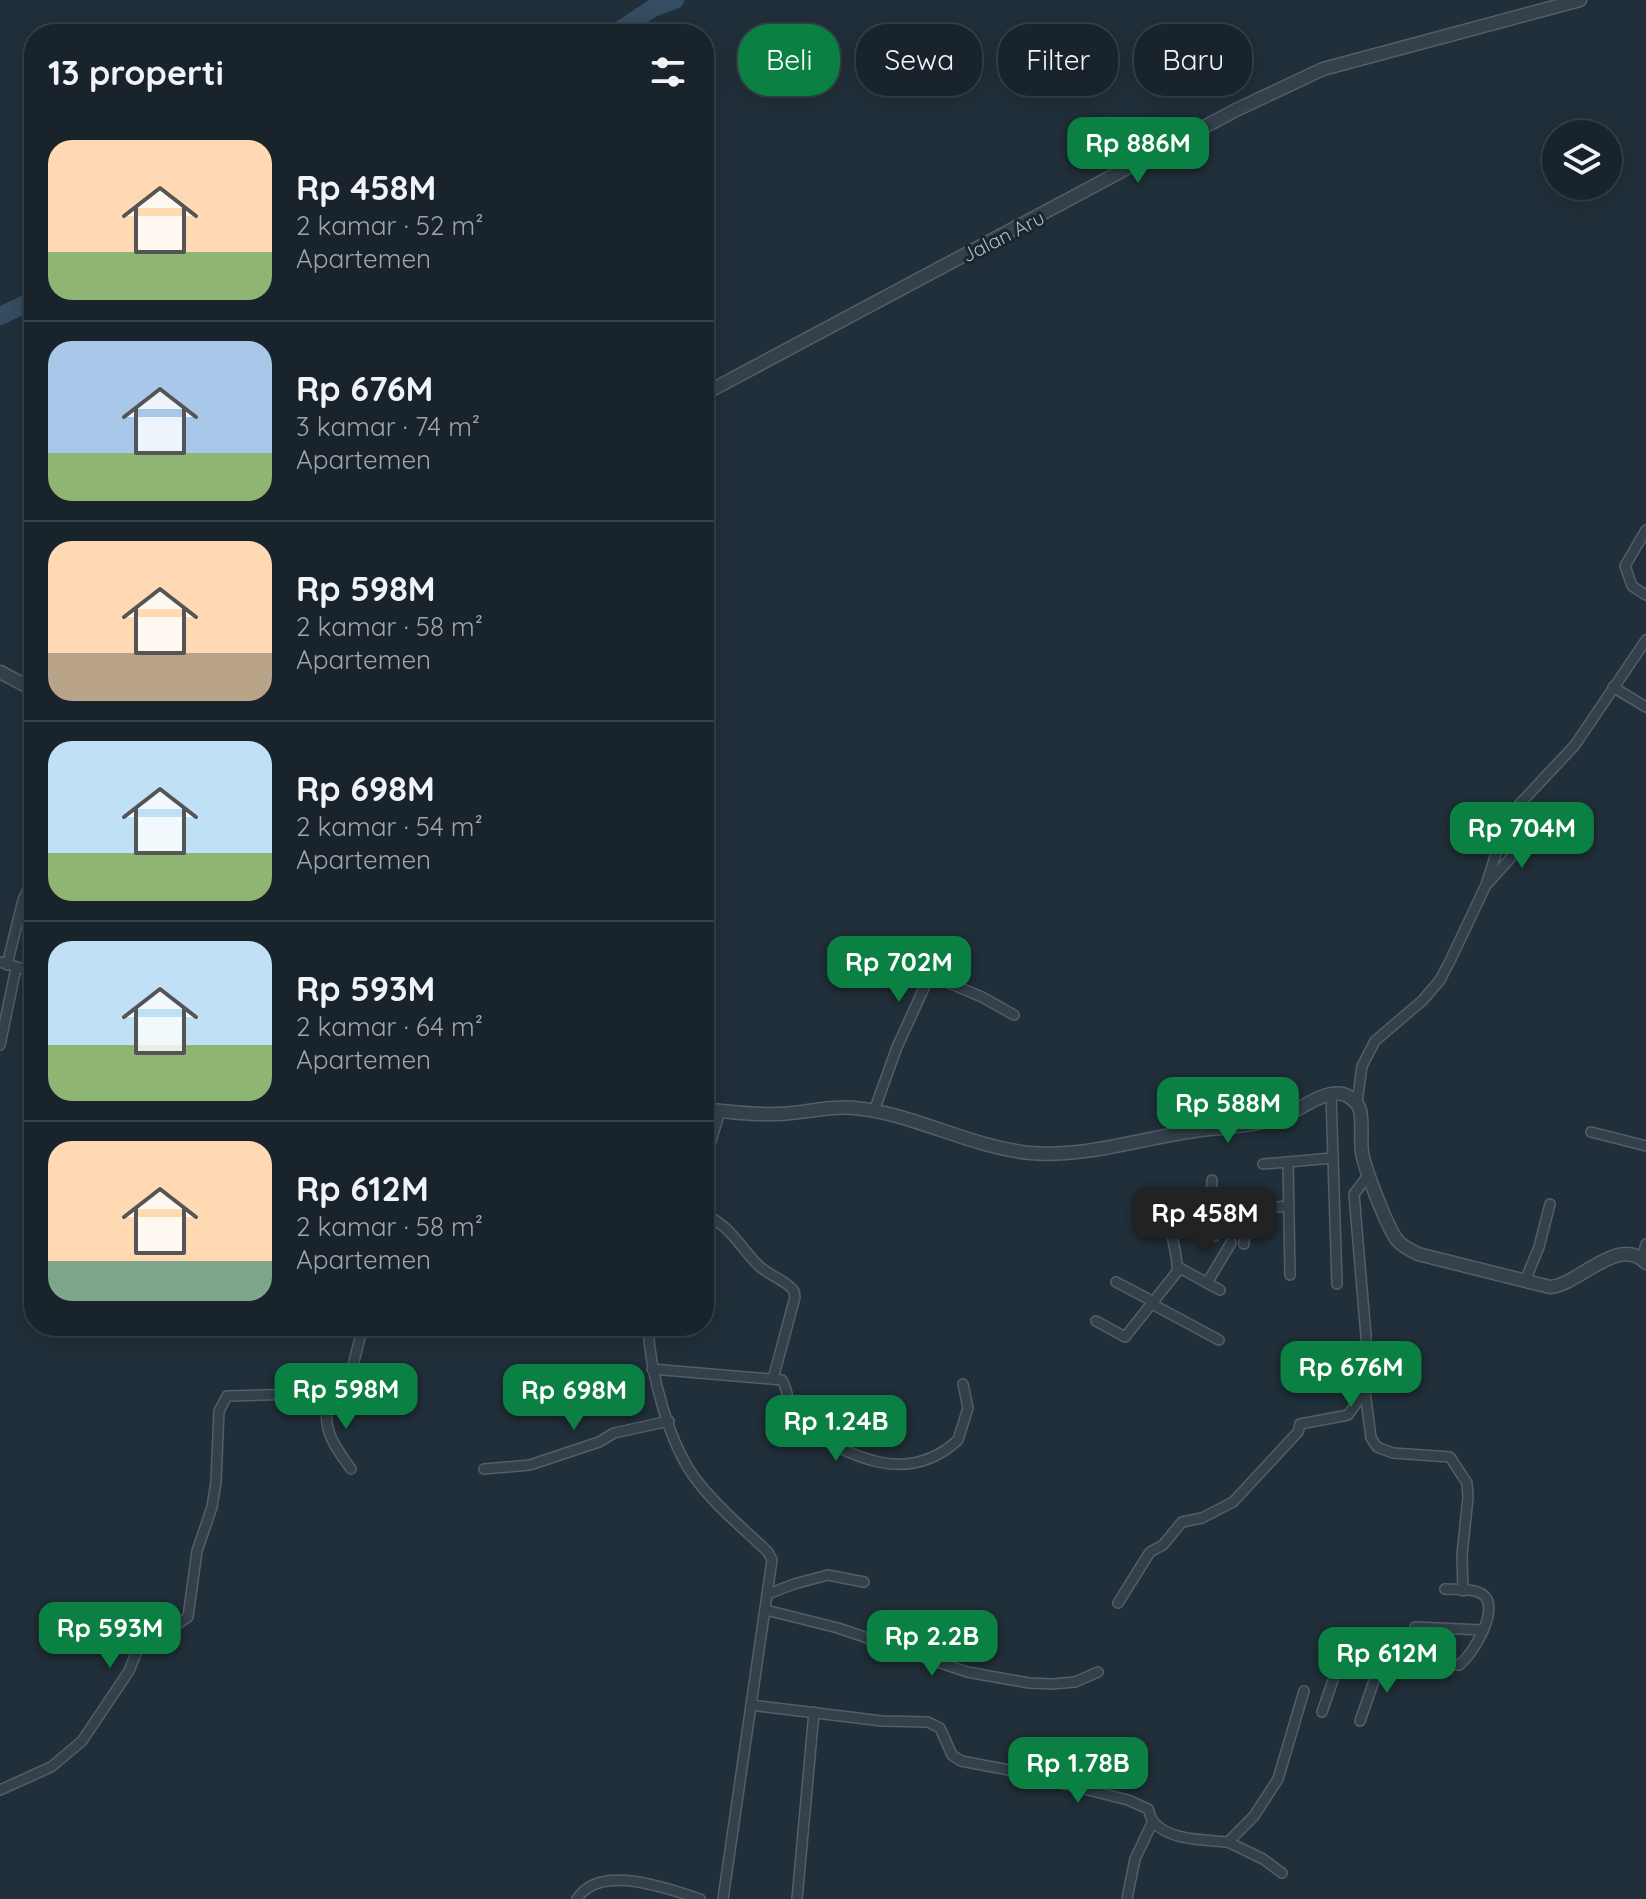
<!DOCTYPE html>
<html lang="id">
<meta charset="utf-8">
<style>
body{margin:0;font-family:Quicksand,sans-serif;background:#262f38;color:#f1f3f6;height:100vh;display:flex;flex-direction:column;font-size:30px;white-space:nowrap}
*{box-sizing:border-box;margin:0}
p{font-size:26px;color:#9fa4a9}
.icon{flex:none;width:44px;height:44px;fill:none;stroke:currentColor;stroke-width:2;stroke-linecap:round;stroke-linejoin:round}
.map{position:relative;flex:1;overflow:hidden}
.panel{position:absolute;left:24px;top:24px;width:690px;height:1312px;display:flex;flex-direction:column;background:#19232c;border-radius:32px;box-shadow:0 4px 20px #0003,0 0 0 2px #374048}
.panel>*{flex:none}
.top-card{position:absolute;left:738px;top:24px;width:760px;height:72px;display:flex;gap:16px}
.tools{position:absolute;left:1542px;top:120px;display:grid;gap:16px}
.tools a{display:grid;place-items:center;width:80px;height:80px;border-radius:50%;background:#19232c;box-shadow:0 4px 20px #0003,0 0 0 2px #374048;font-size:40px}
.price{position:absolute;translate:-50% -68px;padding:0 18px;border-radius:16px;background:#0b8043;color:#fff;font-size:26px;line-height:52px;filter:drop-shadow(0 2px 4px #0008)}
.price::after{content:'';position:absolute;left:50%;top:48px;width:24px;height:18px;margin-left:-12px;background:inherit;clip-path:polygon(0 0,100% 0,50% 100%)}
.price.active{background:#222;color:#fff}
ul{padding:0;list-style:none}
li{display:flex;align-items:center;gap:24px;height:200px;padding:0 24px}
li+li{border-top:2px solid #374048}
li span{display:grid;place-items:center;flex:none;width:224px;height:160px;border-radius:24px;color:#555}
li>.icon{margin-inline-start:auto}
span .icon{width:96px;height:96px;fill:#fffc;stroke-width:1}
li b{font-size:34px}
h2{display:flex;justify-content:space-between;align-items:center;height:96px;padding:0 24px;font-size:34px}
.tag{padding:0 28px;border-radius:32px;background:#19232c;box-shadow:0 4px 20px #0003,0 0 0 2px #374048;font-size:28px;line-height:72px}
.tag.active{background:#0b8043;color:#fff}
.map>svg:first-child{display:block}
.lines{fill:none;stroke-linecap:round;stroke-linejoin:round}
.river{stroke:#344d62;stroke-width:18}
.minor-casing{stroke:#525e68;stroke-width:12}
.tertiary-casing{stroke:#525e68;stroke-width:15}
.minor{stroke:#34404a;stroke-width:9}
.tertiary{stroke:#34404a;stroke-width:12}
.labels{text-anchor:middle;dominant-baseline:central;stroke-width:6;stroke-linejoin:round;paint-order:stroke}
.street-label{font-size:20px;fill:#afbbc7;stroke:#1a252f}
</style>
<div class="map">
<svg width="1646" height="1899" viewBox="0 0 1646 1899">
<rect width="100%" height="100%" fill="#212f3a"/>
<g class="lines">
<g class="river">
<polyline points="614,34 653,8 675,0"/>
<polyline points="0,316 34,300"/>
</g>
<defs>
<g id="minor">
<polyline points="1646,530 1625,566 1632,586 1646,595"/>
<polyline points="1613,687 1646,707"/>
<polyline points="1489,882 1533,833"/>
<polyline points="0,962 34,972"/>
<polyline points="7,965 23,900 34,876"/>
<polyline points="0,1045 16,968"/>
<polyline points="1331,1094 1337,1284"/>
<polyline points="1357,1103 1362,1066 1375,1041 1423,1000 1440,980 1449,963 1486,885 1505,825 1515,809 1575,745 1646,640"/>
<polyline points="874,1111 897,1047 930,975 982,997 1014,1015"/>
<polyline points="1591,1132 1646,1146"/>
<polyline points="1288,1162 1290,1275"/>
<polyline points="1263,1164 1333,1158"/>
<polyline points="704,1165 720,1111"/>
<polyline points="1367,1177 1354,1194 1366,1336 1365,1391 1371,1438 1377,1447 1393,1453 1450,1457 1467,1483 1468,1497 1462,1555 1463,1591"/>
<polyline points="1211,1203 1212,1180"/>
<path d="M704,1214C732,1227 738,1245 758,1265C769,1276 785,1279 794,1291L795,1297L773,1379"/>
<polyline points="1215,1236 1219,1206"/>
<polyline points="1244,1244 1245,1208"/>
<polyline points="1642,1259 1646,1244"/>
<polyline points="1178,1267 1220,1290"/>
<polyline points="1525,1281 1539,1247 1550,1204"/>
<polyline points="1116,1282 1154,1302"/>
<polyline points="1207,1283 1231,1243"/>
<polyline points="1152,1304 1219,1340"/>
<path d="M1096,1321L1125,1337L1177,1272C1180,1252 1160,1219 1180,1203C1196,1199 1208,1205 1224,1207C1246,1209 1267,1208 1289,1206"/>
<path d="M648,1326C650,1372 669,1446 698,1482C718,1508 744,1529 768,1552L772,1560L723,1899"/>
<path d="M652,1369L782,1380C791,1395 786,1412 798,1425C849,1455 906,1488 958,1440L968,1408L963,1384"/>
<path d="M331,1393C319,1425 332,1443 351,1469"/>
<polyline points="484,1469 530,1465 599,1442 614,1433 669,1421"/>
<polyline points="768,1594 794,1584 828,1575 864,1582"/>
<polyline points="1118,1603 1150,1552 1163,1545 1182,1522 1202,1518 1233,1502 1298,1432 1300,1424 1348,1415 1365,1391"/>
<polyline points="766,1610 838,1628 967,1672 1029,1683 1052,1684 1075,1682 1098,1672"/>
<polyline points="1415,1627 1483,1630"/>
<path d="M751,1705L882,1721L928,1722L940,1728L952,1755L961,1761L1009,1770L1128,1800L1148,1809C1150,1813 1150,1818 1153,1821C1168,1841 1206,1840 1228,1842L1254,1816L1278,1779L1304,1691"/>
<path d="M1322,1712L1342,1654L1459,1665C1473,1655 1502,1606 1482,1594C1473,1588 1455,1590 1445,1589"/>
<polyline points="1360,1721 1382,1658"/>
<polyline points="0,1790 51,1767 82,1741 129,1671 148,1623 179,1623 188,1617 197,1551 212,1507 216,1482 219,1411 227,1396 331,1393 341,1391 348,1385 363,1326"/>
<polyline points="1228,1842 1263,1859 1282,1873"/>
<path d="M577,1899C599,1863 667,1888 700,1899"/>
<polyline points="797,1899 814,1712"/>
<polyline points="1127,1899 1135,1859 1153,1821"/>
</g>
<g id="tertiary">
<polyline points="704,394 1236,110 1323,69 1580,0"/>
<polyline points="0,672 34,690"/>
<path d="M704,1109C728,1112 752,1115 776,1114C803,1114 829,1105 855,1108C915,1114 970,1147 1030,1153C1091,1158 1150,1135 1210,1129C1241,1126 1270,1124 1298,1109C1311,1102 1327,1091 1343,1094C1350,1096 1358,1103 1360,1110C1363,1123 1360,1139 1362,1152C1364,1167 1388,1230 1398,1241C1403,1247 1411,1250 1418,1254L1550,1287C1579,1285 1619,1234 1646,1263"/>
</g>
</defs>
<use href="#minor" class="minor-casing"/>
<use href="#tertiary" class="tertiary-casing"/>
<use href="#minor" class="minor"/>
<use href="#tertiary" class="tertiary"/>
</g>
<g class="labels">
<g class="street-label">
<text transform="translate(1003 236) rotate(-27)">Jalan Aru</text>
</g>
</g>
</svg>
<div class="tools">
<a><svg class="icon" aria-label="layers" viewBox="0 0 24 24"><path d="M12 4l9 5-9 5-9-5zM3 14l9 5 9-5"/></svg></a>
</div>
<b class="price" style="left:1138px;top:185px">Rp 886M</b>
<b class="price" style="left:1522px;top:870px">Rp 704M</b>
<b class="price" style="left:899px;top:1004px">Rp 702M</b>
<b class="price" style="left:1228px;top:1145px">Rp 588M</b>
<b class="price active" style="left:1205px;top:1255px">Rp 458M</b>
<b class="price" style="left:1351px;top:1409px">Rp 676M</b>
<b class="price" style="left:346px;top:1431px">Rp 598M</b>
<b class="price" style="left:574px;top:1432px">Rp 698M</b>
<b class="price" style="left:836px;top:1463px">Rp 1.24B</b>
<b class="price" style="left:110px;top:1670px">Rp 593M</b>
<b class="price" style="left:932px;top:1678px">Rp 2.2B</b>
<b class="price" style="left:1387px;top:1695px">Rp 612M</b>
<b class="price" style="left:1078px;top:1805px">Rp 1.78B</b>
<div class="top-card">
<a class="tag active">Beli</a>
<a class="tag">Sewa</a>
<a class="tag">Filter</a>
<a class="tag">Baru</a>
</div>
<section class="panel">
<h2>13 properti<svg class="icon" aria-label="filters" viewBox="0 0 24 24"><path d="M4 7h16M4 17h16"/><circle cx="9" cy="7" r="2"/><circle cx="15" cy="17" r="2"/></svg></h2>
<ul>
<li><span style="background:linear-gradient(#ffd9b3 70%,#8fb573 0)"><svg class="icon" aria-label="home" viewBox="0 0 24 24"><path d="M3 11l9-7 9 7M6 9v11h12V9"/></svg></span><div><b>Rp 458M</b><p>2 kamar · 52 m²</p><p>Apartemen</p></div></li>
<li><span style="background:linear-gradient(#a9c7e8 70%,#8fb573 0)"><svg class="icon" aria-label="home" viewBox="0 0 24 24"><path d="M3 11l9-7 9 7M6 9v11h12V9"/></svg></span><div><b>Rp 676M</b><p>3 kamar · 74 m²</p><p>Apartemen</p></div></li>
<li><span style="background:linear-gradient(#ffd9b3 70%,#b9a48a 0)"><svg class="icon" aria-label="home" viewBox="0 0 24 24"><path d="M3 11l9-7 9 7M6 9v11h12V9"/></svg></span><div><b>Rp 598M</b><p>2 kamar · 58 m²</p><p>Apartemen</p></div></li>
<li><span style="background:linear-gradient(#bfe0f5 70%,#8fb573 0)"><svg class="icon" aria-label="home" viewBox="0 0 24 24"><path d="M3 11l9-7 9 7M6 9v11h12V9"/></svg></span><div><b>Rp 698M</b><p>2 kamar · 54 m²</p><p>Apartemen</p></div></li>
<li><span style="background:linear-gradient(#bfe0f5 65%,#8fb573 0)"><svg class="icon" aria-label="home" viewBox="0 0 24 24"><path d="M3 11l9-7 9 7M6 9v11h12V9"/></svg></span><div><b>Rp 593M</b><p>2 kamar · 64 m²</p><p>Apartemen</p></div></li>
<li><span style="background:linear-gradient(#ffd9b3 75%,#7fa58c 0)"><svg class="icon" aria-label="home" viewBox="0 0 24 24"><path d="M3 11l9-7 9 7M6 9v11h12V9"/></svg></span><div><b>Rp 612M</b><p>2 kamar · 58 m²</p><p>Apartemen</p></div></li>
</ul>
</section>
</div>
